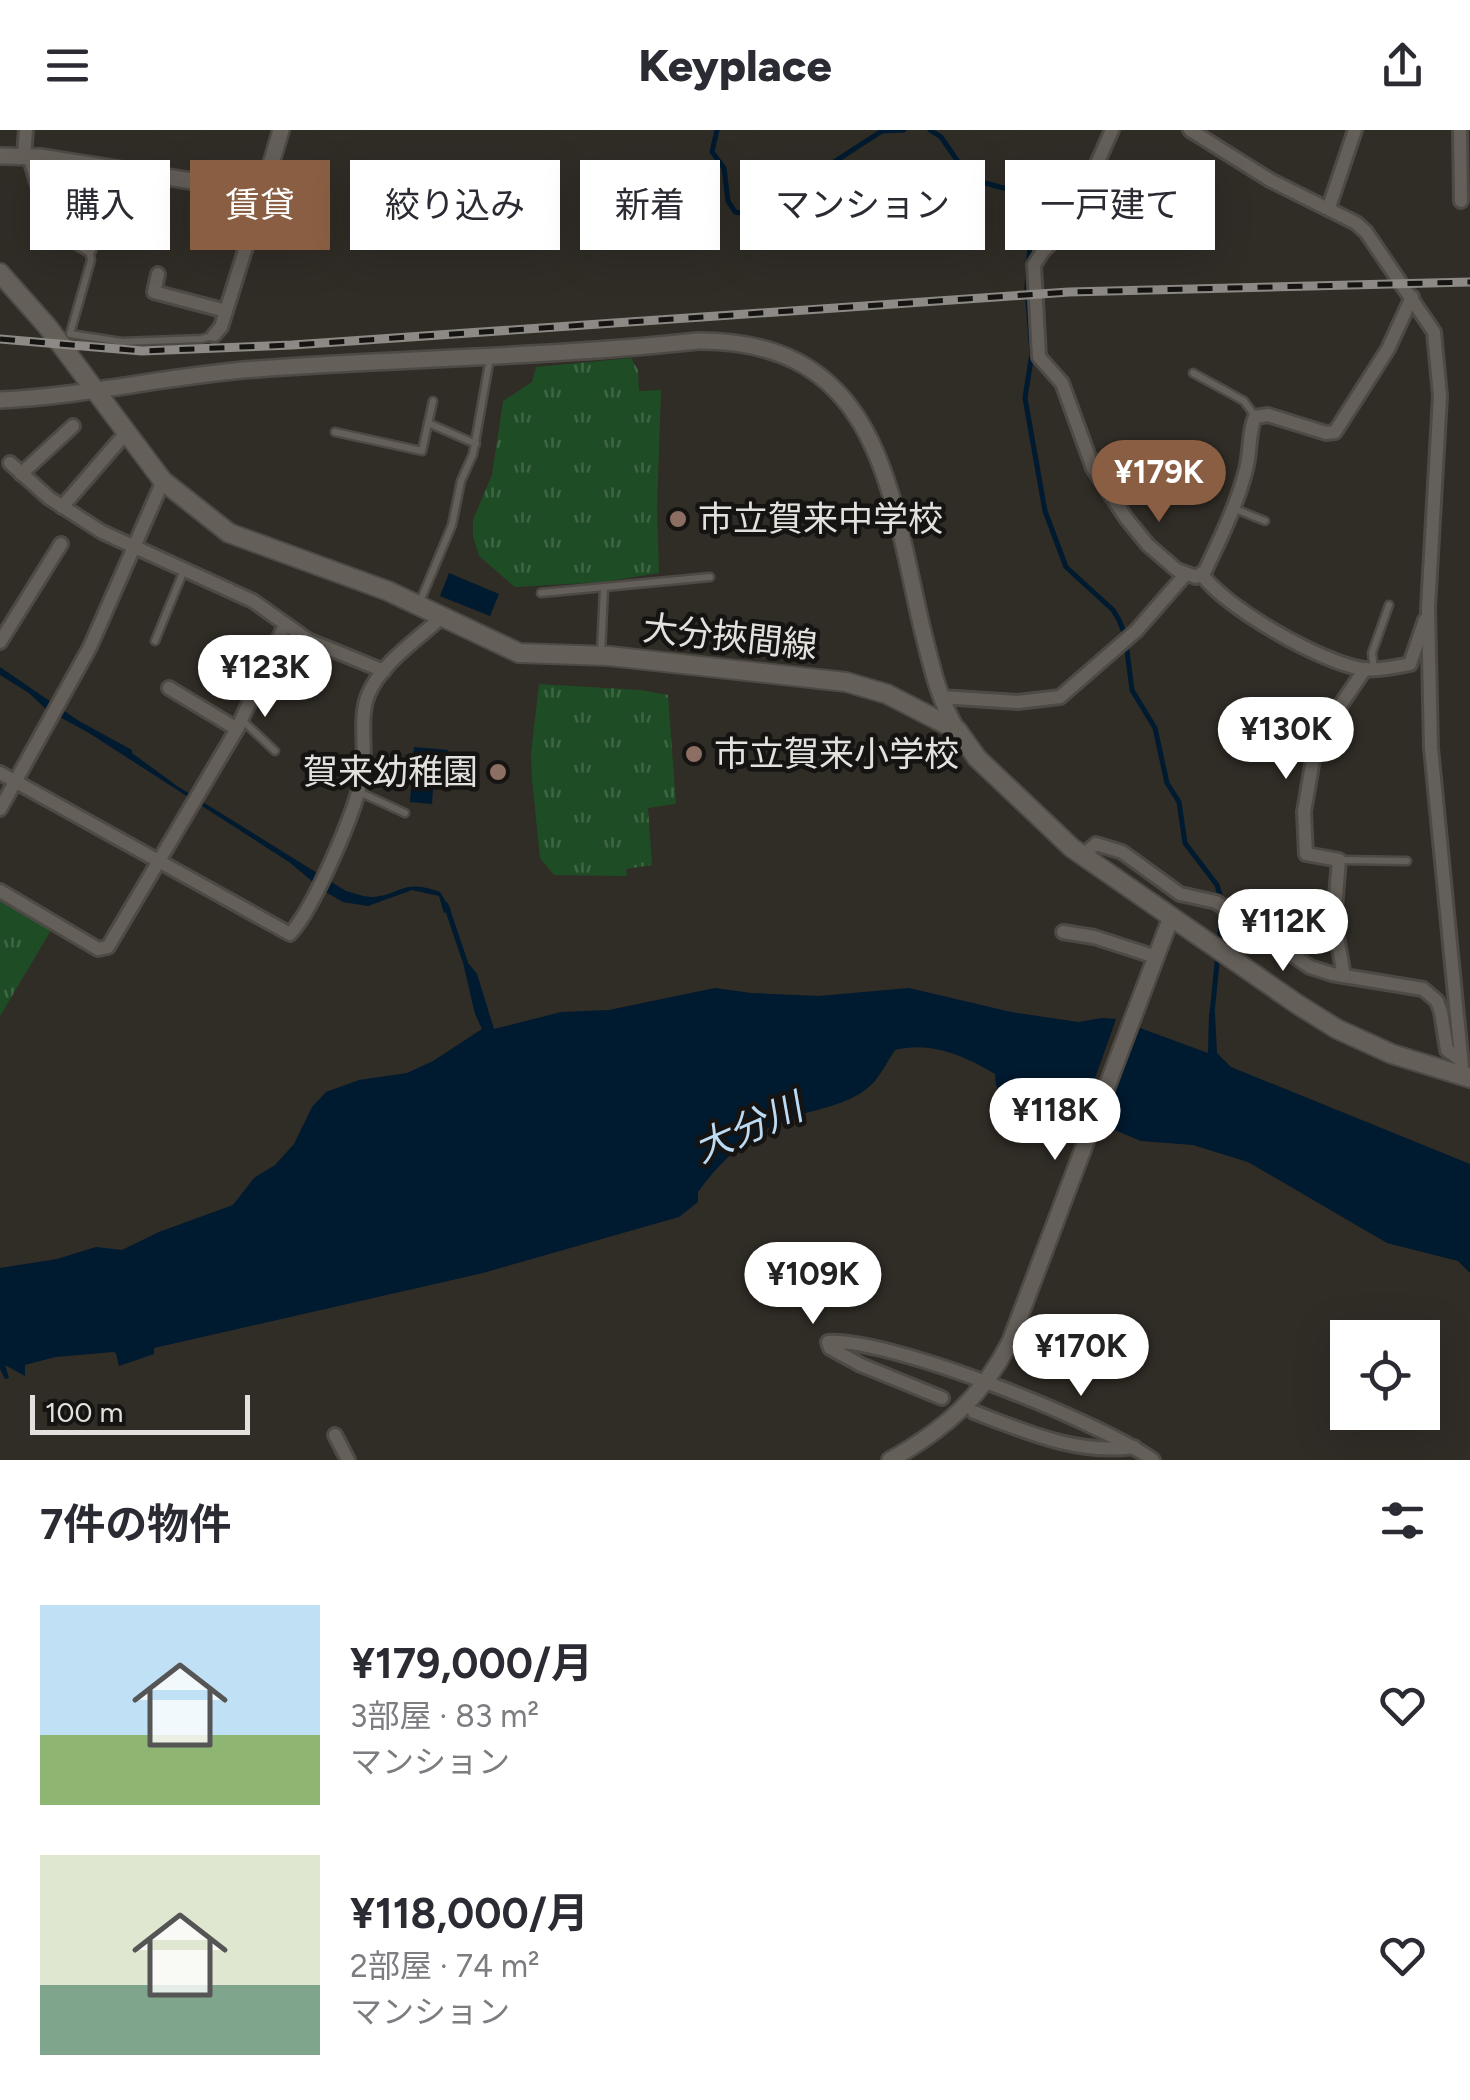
<!DOCTYPE html>
<html lang="ja">
<meta charset="utf-8">
<style>
body{margin:0;font-family:Figtree,"Noto Sans JP",sans-serif;background:#f2f2f3;color:#2b2b33;height:100vh;display:flex;flex-direction:column;font-size:38px;white-space:nowrap}
*{box-sizing:border-box;margin:0}
p{font-size:32px;color:#7c7c81}
.icon{flex:none;width:55px;height:55px;fill:none;stroke:currentColor;stroke-width:2;stroke-linecap:round;stroke-linejoin:round}
.map{position:relative;height:1330px;overflow:hidden}
.side{display:flex;flex-direction:column;background:#fff;flex:1}
.side>*{flex:none}
.guide{position:absolute;left:30px;top:30px;width:1410px;height:90px;display:flex;gap:20px}
.tools{position:absolute;left:1330px;top:1190px;display:grid;gap:20px}
.tools a{display:grid;place-items:center;width:110px;height:110px;border-radius:0px;background:#fff;box-shadow:0 10px 40px #0002;font-size:50px}
.scale{position:absolute;left:30px;bottom:25px;width:220px;box-sizing:border-box;padding-left:10px;border:5px solid #e3e0dd;border-top:0;font-size:28px;line-height:35px;white-space:nowrap;color:#e3e0dd;-webkit-text-stroke:8px #161412;paint-order:stroke}
.price{position:absolute;translate:-50% -85px;padding:0 22px;border-radius:35px;background:#fff;color:#222;font-size:32px;line-height:65px;filter:drop-shadow(0 2px 5px #0008)}
.price::after{content:'';position:absolute;left:50%;top:60px;width:30px;height:22px;margin-left:-15px;background:inherit;clip-path:polygon(0 0,100% 0,50% 100%)}
.price.active{background:#8a5e43;color:#fff}
ul{padding:0;list-style:none}
li{display:flex;align-items:center;gap:30px;height:250px;padding:0 40px}
li span{display:grid;place-items:center;flex:none;width:280px;height:200px;border-radius:0px;color:#555}
li>.icon{margin-inline-start:auto}
span .icon{width:120px;height:120px;fill:#fffc;stroke-width:1}
li b{font-size:42px}
h2{display:flex;justify-content:space-between;align-items:center;height:120px;padding:0 40px;font-size:42px}
.tag{padding:0 35px;border-radius:0px;background:#fff;box-shadow:0 10px 40px #0002;font-size:35px;line-height:90px}
.tag.active{background:#8a5e43;color:#fff}
header{display:flex;justify-content:space-between;align-items:center;height:130px;padding:0 40px;background:#fff;font-size:45px;font-weight:800}
.map>svg:first-child{display:block}
.park{fill:url(#park-tufts)}
.water{fill:#001a2f}
.lines{fill:none;stroke-linecap:round;stroke-linejoin:round}
.stream{stroke:#001a2f;stroke-width:5}
.service-casing{stroke:#4d4945;stroke-width:11}
.minor-casing{stroke:#4d4945;stroke-width:18}
.tertiary-casing{stroke:#4d4945;stroke-width:20}
.secondary-casing{stroke:#4d4945;stroke-width:22}
.service{stroke:#645f59;stroke-width:6}
.minor{stroke:#645f59;stroke-width:12}
.tertiary{stroke:#645f59;stroke-width:15}
.secondary{stroke:#645f59;stroke-width:18}
.rail-casing{stroke:#8d8985;stroke-width:9}
.rail{stroke:#161412;stroke-width:5;stroke-dasharray:15;stroke-linecap:butt}
.education-dot{fill:#8d6e63;stroke:#161412;stroke-width:4}
.labels{text-anchor:middle;dominant-baseline:central;stroke-width:9;stroke-linejoin:round;paint-order:stroke}
.poi-label{font-size:35px;fill:#e3e0dd;stroke:#161412;text-anchor:start}
.street-label{font-size:35px;fill:#e3e0dd;stroke:#161412}
.water-label{font-size:38px;font-style:italic;fill:#bbdaf3;stroke:#161412}
</style>
<header><svg class="icon" aria-label="menu" viewBox="0 0 24 24"><path d="M4 6h16M4 12h16M4 18h16"/></svg>Keyplace<svg class="icon" aria-label="share" viewBox="0 0 24 24"><path d="M12 15V3M7 8l5-5 5 5M5 13v7h14v-7"/></svg></header>
<div class="map">
<svg width="1470" height="1330" viewBox="0 0 1470 1330">
<defs>
<pattern id="park-tufts" width="24" height="20" patternUnits="userSpaceOnUse" patternTransform="scale(2.5)"><rect width="24" height="20" fill="#1e4c25"/><path d="M3 7l-1-3M5 7V3M7 7l1-3M15 17l-1-3M17 17v-4M19 17l1-3" fill="none" stroke="#3f6644"/></pattern>
</defs>
<rect width="100%" height="100%" fill="#302c26"/>
<g class="park">
<polygon points="631,228 638,240 639,261 661,260 657,377 659,443 603,452 515,457 479,426 473,406 473,390 492,345 503,271 532,252 536,237"/>
<polygon points="539,554 641,560 668,565 676,674 648,678 652,735 626,739 627,746 554,745 540,728 532,650 531,623"/>
<polygon points="0,767 53,797 0,886"/>
</g>
<g class="water">
<polygon points="449,443 499,464 490,486 440,466"/>
<path d="M0,537L79,591L132,620V623L177,656L346,761C354,763 364,767 372,767C402,765 402,748 440,762L451,780L444,783L439,766L412,760L368,776L343,772L324,761L289,732L89,603L47,580L29,563L0,545Z"/>
<polygon points="414,617 448,620 447,642 434,642 432,674 410,672"/>
<path d="M469,834L477,844L494,899L561,882L609,880L715,858L751,863L819,866L909,858L1011,882L1078,892L1102,888L1116,889L1081,988L1003,963L996,956L995,944C965,926 931,911 895,920C888,930 882,943 874,952C852,976 815,978 788,989C750,1004 721,1030 698,1062V1072L679,1087L483,1143L154,1218V1224L119,1236L116,1223L113,1222L55,1227L25,1235V1246L5,1235L9,1248L5,1249L0,1239V1138L57,1129L96,1117L122,1120L159,1102L233,1075L254,1048L275,1035L294,1014L312,977L326,962L359,950L407,943L433,931L482,899L475,884L464,837Z"/>
<polygon points="1209,883 1215,883 1217,923 1231,937 1470,1034 1470,1143 1458,1131 1387,1113 1248,1032 1193,1015 1141,1011 1103,995 1140,898 1208,923"/>
</g>
<g class="lines">
<g class="stream">
<polyline points="717,0 712,22 724,38 728,71 735,82 752,85 882,1 904,0"/>
<polyline points="930,0 941,7 970,49 1033,66 1027,159 1032,223 1025,268 1045,381 1066,437 1113,480 1119,490 1125,505 1132,560 1155,598 1167,653 1179,672 1185,713 1217,755 1223,776 1219,813"/>
<polyline points="446,775 468,840"/>
<polyline points="1212,883 1218,824"/>
</g>
<defs>
<g id="service">
<polyline points="89,119 91,130 70,204 122,212 201,209 213,206"/>
<polyline points="1193,243 1244,271 1255,286"/>
<polyline points="428,293 476,314"/>
<polyline points="335,302 422,321 433,271"/>
<polyline points="1235,379 1265,391"/>
<polyline points="541,463 710,447"/>
<polyline points="419,474 452,395 461,351 473,324 490,228"/>
<polyline points="155,511 184,440"/>
<polyline points="601,523 604,459"/>
<polyline points="1374,539 1372,523 1389,475"/>
<polyline points="243,591 275,621"/>
<polyline points="359,662 405,683"/>
<polyline points="1340,730 1407,731"/>
</g>
<g id="minor">
<path d="M1112,0L1071,92L1043,121L1034,135L1039,227L1062,253L1093,338L1126,388L1148,415L1177,440L1196,447L1205,441C1220,409 1236,377 1245,343C1251,325 1248,303 1255,287L1268,285L1326,303L1335,302L1388,219L1412,167"/>
<polyline points="1190,0 1270,50 1356,93 1366,102 1434,202 1440,266 1428,478 1431,618 1463,947"/>
<polyline points="1460,0 1461,71"/>
<polyline points="24,26 26,0"/>
<polyline points="29,26 48,87 62,103 89,119"/>
<polyline points="1329,77 1355,0"/>
<polyline points="158,144 154,162 226,181"/>
<polyline points="214,205 221,197 266,53"/>
<polyline points="10,333 49,368 102,402 253,471 308,510 384,541"/>
<polyline points="21,344 73,296"/>
<polyline points="62,377 125,304"/>
<path d="M1202,445C1228,479 1320,532 1363,539C1377,541 1396,537 1410,534L1425,490"/>
<polyline points="0,512 61,414"/>
<polyline points="169,558 237,599"/>
<polyline points="941,567 1018,572 1060,567 1136,501 1185,445"/>
<path d="M0,643L290,804C314,778 357,679 363,642C366,618 359,587 368,565C381,533 418,509 443,486"/>
<polyline points="0,679 90,517 163,351"/>
<polyline points="1082,726 1096,714 1122,722 1180,764 1216,772 1310,837 1332,844 1423,859 1437,871 1441,882 1447,920 1461,930"/>
<polyline points="0,761 98,819 108,817 237,599 285,495"/>
<polyline points="1063,802 1094,807 1156,827"/>
<polyline points="1344,846 1334,790 1339,730 1306,724 1304,682 1313,629 1342,573 1365,539"/>
<path d="M942,1268L861,1235L830,1218L828,1212C891,1208 1100,1292 1153,1330"/>
<path d="M974,1282C1026,1302 1078,1325 1134,1317"/>
<polyline points="335,1305 348,1330"/>
</g>
<g id="tertiary">
<polyline points="0,26 40,27 256,61 266,51 281,0"/>
<path d="M0,270C86,266 171,245 257,239C404,228 552,227 698,211C880,210 890,361 922,498C931,533 938,569 957,600"/>
<path d="M890,1330C944,1300 982,1267 1010,1212L1170,790"/>
</g>
<polyline id="secondary" points="0,143 47,196 163,351 229,403 388,461 519,523 609,526 846,552 887,564 957,600 977,628 1072,718 1297,874 1337,899 1392,924 1470,948"/>
</defs>
<use href="#service" class="service-casing"/>
<use href="#minor" class="minor-casing"/>
<use href="#tertiary" class="tertiary-casing"/>
<use href="#secondary" class="secondary-casing"/>
<use href="#service" class="service"/>
<use href="#minor" class="minor"/>
<use href="#tertiary" class="tertiary"/>
<use href="#secondary" class="secondary"/>
<defs>
<polyline id="rail" points="0,209 142,221 292,215 1069,162 1470,152"/>
</defs>
<use href="#rail" class="rail-casing"/>
<use href="#rail" class="rail"/>
</g>
<g class="education-dot">
<circle cx="678" cy="389" r="10"/>
<circle cx="694" cy="624" r="10"/>
<circle cx="498" cy="642" r="10"/>
</g>
<g class="labels">
<g class="poi-label">
<text x="698" y="389">市立賀来中学校</text>
<text x="714" y="624">市立賀来小学校</text>
<text x="478" y="642" text-anchor="end">賀来幼稚園</text>
</g>
<g class="street-label">
<text transform="translate(730 507) rotate(6)">大分挾間線</text>
</g>
<g class="water-label">
<text transform="translate(748 998) rotate(-24)">大分川</text>
</g>
</g>
</svg>
<div class="tools">
<a><svg class="icon" aria-label="locate" viewBox="0 0 24 24"><circle cx="12" cy="12" r="6"/><path d="M12 2v4M12 18v4M2 12h4M18 12h4"/></svg></a>
</div>
<div class="scale">100 m</div>
<b class="price active" style="left:1159px;top:395px">¥179K</b>
<b class="price" style="left:265px;top:590px">¥123K</b>
<b class="price" style="left:1286px;top:652px">¥130K</b>
<b class="price" style="left:1283px;top:844px">¥112K</b>
<b class="price" style="left:1055px;top:1033px">¥118K</b>
<b class="price" style="left:813px;top:1197px">¥109K</b>
<b class="price" style="left:1081px;top:1269px">¥170K</b>
<div class="guide">
<a class="tag">購入</a>
<a class="tag active">賃貸</a>
<a class="tag">絞り込み</a>
<a class="tag">新着</a>
<a class="tag">マンション</a>
<a class="tag">一戸建て</a>
</div>
</div>
<section class="side">
<h2>7件の物件<svg class="icon" aria-label="filters" viewBox="0 0 24 24"><path d="M4 7h16M4 17h16"/><circle cx="9" cy="7" r="2"/><circle cx="15" cy="17" r="2"/></svg></h2>
<ul>
<li><span style="background:linear-gradient(#bfe0f5 65%,#8fb573 0)"><svg class="icon" aria-label="home" viewBox="0 0 24 24"><path d="M3 11l9-7 9 7M6 9v11h12V9"/></svg></span><div><b>¥179,000/月</b><p>3部屋 · 83 m²</p><p>マンション</p></div><svg class="icon" aria-label="heart" viewBox="0 0 24 24"><path d="M12 20l-8-8c-3-5 5-10 8-4 3-6 11-1 8 4z"/></svg></li>
<li><span style="background:linear-gradient(#dfe7d0 65%,#7fa58c 0)"><svg class="icon" aria-label="home" viewBox="0 0 24 24"><path d="M3 11l9-7 9 7M6 9v11h12V9"/></svg></span><div><b>¥118,000/月</b><p>2部屋 · 74 m²</p><p>マンション</p></div><svg class="icon" aria-label="heart" viewBox="0 0 24 24"><path d="M12 20l-8-8c-3-5 5-10 8-4 3-6 11-1 8 4z"/></svg></li>
</ul>
</section>
